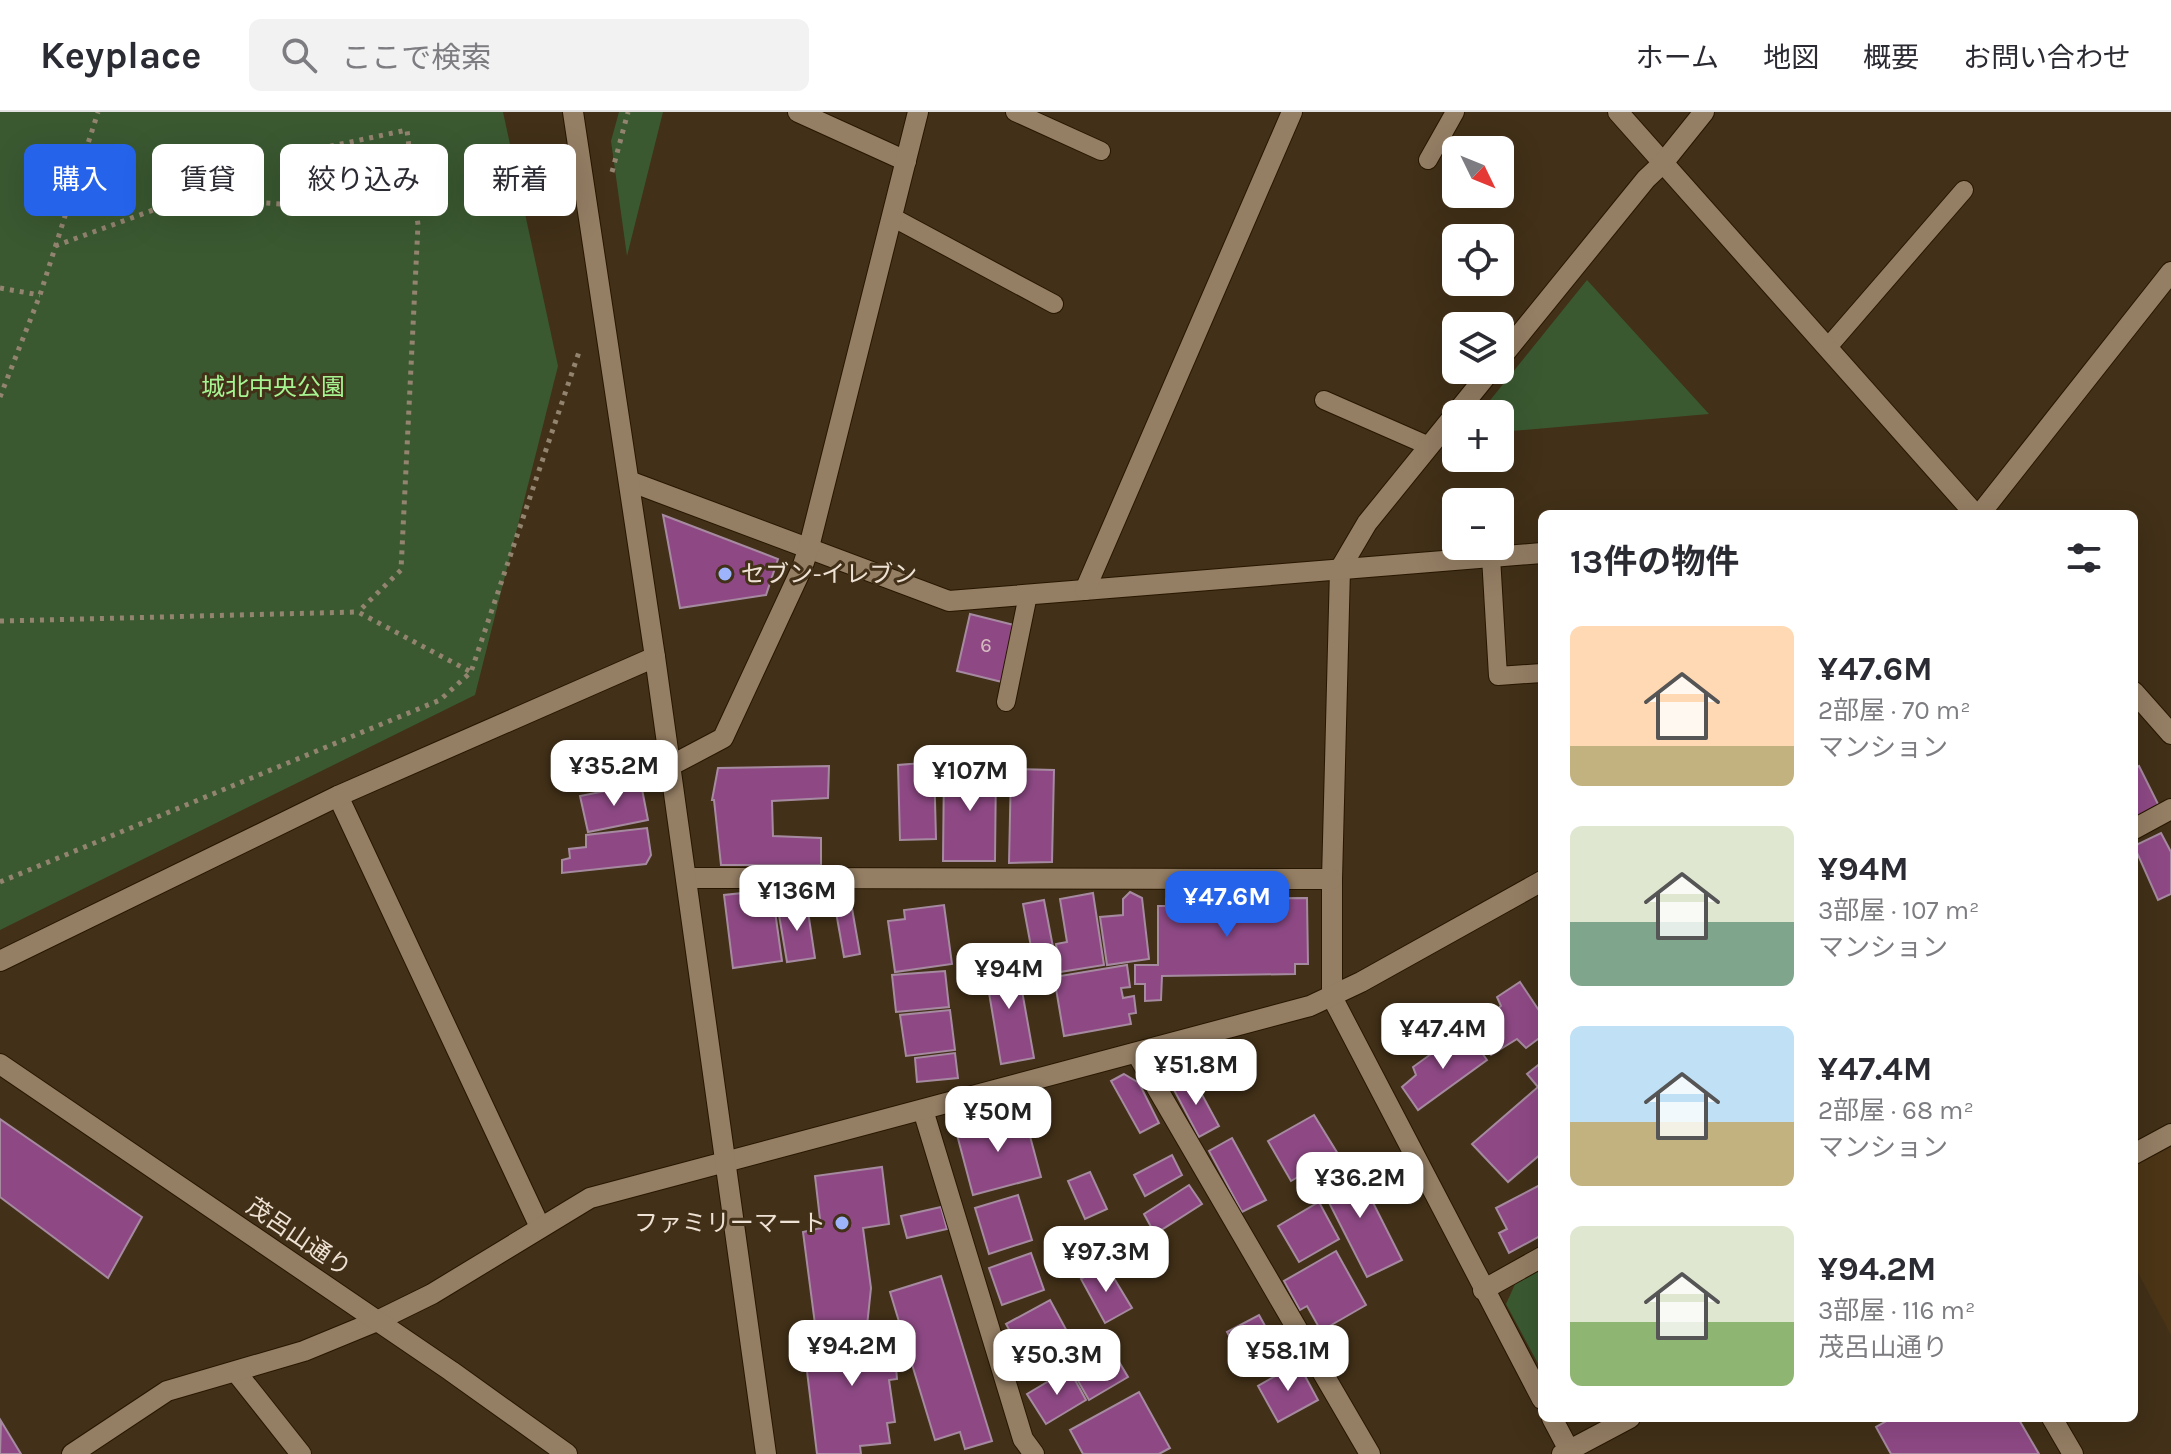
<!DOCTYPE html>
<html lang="ja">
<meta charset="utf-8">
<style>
body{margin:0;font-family:Karla,"Noto Sans JP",sans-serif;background:#f2f2f3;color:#2b2b33;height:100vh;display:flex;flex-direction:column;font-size:30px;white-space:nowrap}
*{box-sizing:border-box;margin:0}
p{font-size:26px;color:#7c7c81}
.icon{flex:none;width:44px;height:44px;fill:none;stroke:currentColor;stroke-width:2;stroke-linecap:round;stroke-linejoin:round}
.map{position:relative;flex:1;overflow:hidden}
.side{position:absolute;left:1538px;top:398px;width:600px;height:912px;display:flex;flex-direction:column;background:#fff;border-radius:12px;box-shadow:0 8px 32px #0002}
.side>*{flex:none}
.banner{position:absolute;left:24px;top:32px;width:760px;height:72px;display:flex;gap:16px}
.needle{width:52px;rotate:133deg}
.tools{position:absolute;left:1442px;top:24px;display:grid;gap:16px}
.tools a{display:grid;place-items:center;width:72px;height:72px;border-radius:12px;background:#fff;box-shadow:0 8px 32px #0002;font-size:40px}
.price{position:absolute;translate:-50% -68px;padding:0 18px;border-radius:16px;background:#fff;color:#222;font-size:26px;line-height:52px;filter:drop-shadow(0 2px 4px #0008)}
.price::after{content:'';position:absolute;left:50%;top:48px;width:24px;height:18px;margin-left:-12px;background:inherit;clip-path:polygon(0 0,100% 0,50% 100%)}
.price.on{background:#2563eb;color:#fff}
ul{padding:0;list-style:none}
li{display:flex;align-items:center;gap:24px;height:200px;padding:0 32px}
li span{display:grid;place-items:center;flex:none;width:224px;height:160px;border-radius:12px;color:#555}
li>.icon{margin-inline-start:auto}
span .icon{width:96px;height:96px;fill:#fffc;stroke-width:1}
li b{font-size:34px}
h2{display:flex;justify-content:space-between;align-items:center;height:96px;padding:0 32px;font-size:34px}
.pill{padding:0 28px;border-radius:12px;background:#fff;box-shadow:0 8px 32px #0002;font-size:28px;line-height:72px}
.pill.on{background:#2563eb;color:#fff}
header{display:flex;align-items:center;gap:48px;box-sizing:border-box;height:112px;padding:0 40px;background:#fff;border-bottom:2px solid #e1e1e2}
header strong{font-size:38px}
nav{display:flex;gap:44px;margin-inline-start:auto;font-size:28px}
.search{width:560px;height:72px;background:#f2f2f3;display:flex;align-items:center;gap:20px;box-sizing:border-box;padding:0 28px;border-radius:12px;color:#7c7c81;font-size:30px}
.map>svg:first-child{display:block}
.built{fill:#4c3516}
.green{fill:#3a5931}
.building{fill:#8e4985;stroke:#a68aa0;stroke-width:2}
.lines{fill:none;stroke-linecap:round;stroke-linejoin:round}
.lane-casing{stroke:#281701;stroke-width:20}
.street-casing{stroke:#281701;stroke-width:22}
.secondary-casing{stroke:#281701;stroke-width:22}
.path{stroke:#938470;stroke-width:5;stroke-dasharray:4 6;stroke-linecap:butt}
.lane{stroke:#947e64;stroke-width:18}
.street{stroke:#947e64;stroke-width:20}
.secondary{stroke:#947e64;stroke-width:20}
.poi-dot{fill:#9db4fd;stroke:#423018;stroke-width:3}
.labels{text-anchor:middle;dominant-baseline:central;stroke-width:6;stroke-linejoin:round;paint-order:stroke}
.number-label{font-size:20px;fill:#d6bcc0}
.park-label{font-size:24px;fill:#a5f491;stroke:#423018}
.poi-label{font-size:24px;fill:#eee2d4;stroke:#423018;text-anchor:start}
.street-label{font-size:24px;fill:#eee2d4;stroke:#423018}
</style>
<header>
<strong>Keyplace</strong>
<div class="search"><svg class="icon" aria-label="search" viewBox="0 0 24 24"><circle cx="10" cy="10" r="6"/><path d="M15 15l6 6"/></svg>ここで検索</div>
<nav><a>ホーム</a><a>地図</a><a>概要</a><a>お問い合わせ</a></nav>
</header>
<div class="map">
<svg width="2171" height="1342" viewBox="0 0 2171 1342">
<rect width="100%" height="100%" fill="#423018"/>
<polygon class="built" points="2171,1035 2171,1223 2134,1153 2134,1054"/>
<g class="green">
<polygon points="0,0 503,0 558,254 475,583 0,818"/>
<polygon points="619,0 663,0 627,144 611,29"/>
<polygon points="1587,168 1709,302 1500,320 1500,302 1479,302"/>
<polygon points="1542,1156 1542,1259 1506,1192 1516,1170"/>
</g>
<g class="building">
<polygon points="663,403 778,447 766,483 680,496"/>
<polygon points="970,502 1014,513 1002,570 957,559"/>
<polygon points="934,650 936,727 900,728 898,653"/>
<polygon points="944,653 996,653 995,749 943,749"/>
<polygon points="829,654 828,686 772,689 773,724 821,726 821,753 721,753 714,688 712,688 718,656"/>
<polygon points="2139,654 2159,694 2134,707 2134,657"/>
<polygon points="1011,657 1054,658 1052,750 1009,751"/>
<polygon points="641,672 648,708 588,720 580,684"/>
<polygon points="647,716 651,743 646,752 562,761 562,748 570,746 569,737 586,735 586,723"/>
<polygon points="2161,721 2171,740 2171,782 2158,788 2134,734"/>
<polygon points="772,778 782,849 733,856 724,783"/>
<polygon points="1130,780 1142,786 1149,847 1107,853 1100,805 1123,803 1123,787"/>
<polygon points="1093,781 1104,853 1060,860 1056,832 1067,830 1060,787"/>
<polygon points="850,785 860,842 844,845 834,789"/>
<polygon points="1307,786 1308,852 1295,852 1295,862 1162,864 1161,888 1145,889 1145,872 1135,872 1135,853 1158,853 1158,794 1166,794 1166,787"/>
<polygon points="1044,788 1057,856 1025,862 1022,842 1032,840 1023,792"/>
<polygon points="807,793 815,846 787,850 778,797"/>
<polygon points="944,793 952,852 895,860 888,809 905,807 904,798"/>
<polygon points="1016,845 1034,946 1001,952 984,851"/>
<polygon points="1127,853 1130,875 1121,876 1123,886 1134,884 1136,901 1129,902 1131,912 1064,924 1054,865"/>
<polygon points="945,859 949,895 896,900 892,863"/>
<polygon points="1520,870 1542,903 1542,924 1526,936 1517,927 1491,943 1472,916 1501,894 1497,885"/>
<polygon points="950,898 955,938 906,944 900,903"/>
<polygon points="1470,924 1487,948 1418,998 1402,975 1416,963 1413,955 1445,932 1451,936"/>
<polygon points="955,941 958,966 917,970 915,946"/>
<polygon points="1542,950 1542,1041 1508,1070 1472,1032 1538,975 1527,962"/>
<polygon points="1124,962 1139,971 1159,1011 1140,1021 1111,969"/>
<polygon points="1193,966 1219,1014 1199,1025 1173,976"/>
<polygon points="1024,1002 1041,1065 973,1083 956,1019"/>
<polygon points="1314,1003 1338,1042 1291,1069 1268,1029"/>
<polygon points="0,1007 142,1105 108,1166 0,1085"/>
<polygon points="1232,1026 1266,1088 1242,1100 1209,1039"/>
<polygon points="1172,1043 1182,1063 1145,1084 1134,1063"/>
<polygon points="1353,1051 1402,1148 1367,1165 1318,1069"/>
<polygon points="882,1055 889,1112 863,1116 871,1176 867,1214 816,1220 803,1120 821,1116 815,1064"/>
<polygon points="1090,1060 1107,1097 1085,1107 1068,1069"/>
<polygon points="1542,1072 1542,1123 1509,1141 1499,1121 1507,1117 1496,1096"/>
<polygon points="1189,1073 1202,1092 1155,1122 1144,1102"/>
<polygon points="1018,1083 1032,1128 989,1142 975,1096"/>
<polygon points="1319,1090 1339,1127 1299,1150 1278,1114"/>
<polygon points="941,1095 947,1117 907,1126 901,1104"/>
<polygon points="1336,1139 1366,1193 1321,1219 1307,1194 1300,1198 1284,1169"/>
<polygon points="1031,1141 1044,1178 1002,1193 989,1156"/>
<polygon points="1106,1153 1132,1196 1105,1211 1081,1167"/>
<polygon points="941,1164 992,1329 965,1337 960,1320 935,1328 890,1180"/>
<polygon points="1050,1188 1069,1223 1042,1238 1036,1228 1020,1237 1006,1212"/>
<polygon points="1259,1203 1282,1244 1250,1262 1227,1220"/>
<polygon points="898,1214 903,1254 896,1255 897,1267 889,1268 895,1310 887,1311 890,1331 860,1334 861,1342 817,1342 803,1226"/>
<polygon points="1109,1233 1128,1265 1089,1288 1070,1255"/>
<polygon points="1298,1251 1318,1288 1278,1310 1258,1274"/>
<polygon points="1069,1257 1086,1288 1046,1312 1027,1282"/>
<polygon points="1139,1280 1170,1336 1159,1342 1083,1342 1070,1318"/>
<polygon points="1892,1306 2018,1306 2039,1342 1891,1342 1876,1315"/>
<polygon points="1,1309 21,1342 0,1342"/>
</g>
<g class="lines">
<defs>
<g id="lane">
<polyline points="1015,0 1101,39"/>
<polyline points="1428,48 1455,0"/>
<polyline points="892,105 1054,192"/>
<polyline points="1828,235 1964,78"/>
<polyline points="1324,288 1429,334"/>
<polyline points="1491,445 1498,564 1542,561"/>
<polyline points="1006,590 1028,483"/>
</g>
<g id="street">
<polyline points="798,0 906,49"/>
<polyline points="1618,0 1975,402"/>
<polyline points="1500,247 1646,67 1663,51 1704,0"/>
<polyline points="1491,258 1367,411 1340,457 1332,767 1332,885 1542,1287"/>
<polyline points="629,369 949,489 1542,441"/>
<polyline points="1980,402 2171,160"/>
<polyline points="1085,478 1292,0"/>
<polyline points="2134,580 2171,622"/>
<polyline points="670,654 723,626 802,456 809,435 918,0"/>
<polyline points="338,684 540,1115"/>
<polyline points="2134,717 2171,697"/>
<polyline points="686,766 1332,767"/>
<polyline points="0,849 338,684 655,545"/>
<polyline points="1137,942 1370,1342"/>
<polyline points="923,998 1023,1327 1034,1342"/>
<polyline points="2134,1042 2171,1022"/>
<polyline points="1483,1178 1542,1145"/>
<polyline points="236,1260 301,1342"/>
<polyline points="1552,1306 1571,1342"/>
<polyline points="2052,1306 2073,1342"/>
<polyline points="72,1342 167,1279 304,1239 377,1209 432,1182 590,1086 1310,894 1361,870 1542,769"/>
<polyline points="1562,1342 1630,1306"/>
</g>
<g id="secondary">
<polyline points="573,0 655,545 766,1342"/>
<polyline points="0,952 451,1259 567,1342"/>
</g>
</defs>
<use href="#lane" class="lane-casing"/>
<use href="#street" class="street-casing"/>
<use href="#secondary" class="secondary-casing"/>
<g class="path">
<polyline points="612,60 628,0"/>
<polyline points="55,134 186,86 296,93 306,81 308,39 407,18 418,113 401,458 358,500"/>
<polyline points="0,176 40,183"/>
<polyline points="0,285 40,183 98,0"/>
<polyline points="0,509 358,500 471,560"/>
<polyline points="0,770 440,588 471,560 579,240"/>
</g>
<use href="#lane" class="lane"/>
<use href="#street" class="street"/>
<use href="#secondary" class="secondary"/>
</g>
<g class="poi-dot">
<circle cx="725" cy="462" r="8"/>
<circle cx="842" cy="1111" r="8"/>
</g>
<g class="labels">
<g class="number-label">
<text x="986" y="533">6</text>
</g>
<g class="park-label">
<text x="273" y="275">城北中央公園</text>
</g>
<g class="poi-label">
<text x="741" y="462">セブン-イレブン</text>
<text x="826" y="1111" text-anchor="end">ファミリーマート</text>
</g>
<g class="street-label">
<text transform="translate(299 1125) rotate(34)">茂呂山通り</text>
</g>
</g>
</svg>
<div class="tools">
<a><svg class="needle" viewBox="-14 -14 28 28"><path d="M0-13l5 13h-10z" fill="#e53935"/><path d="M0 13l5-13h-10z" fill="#7c7c81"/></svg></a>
<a><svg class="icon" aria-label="locate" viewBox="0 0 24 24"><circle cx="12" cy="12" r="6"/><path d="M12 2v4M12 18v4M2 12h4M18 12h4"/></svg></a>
<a><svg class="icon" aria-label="layers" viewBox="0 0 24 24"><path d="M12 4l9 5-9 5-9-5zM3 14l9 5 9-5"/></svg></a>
<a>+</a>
<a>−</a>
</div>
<b class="price" style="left:614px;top:696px">¥35.2M</b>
<b class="price" style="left:970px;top:701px">¥107M</b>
<b class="price" style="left:797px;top:821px">¥136M</b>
<b class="price on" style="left:1227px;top:827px">¥47.6M</b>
<b class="price" style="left:1009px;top:899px">¥94M</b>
<b class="price" style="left:1443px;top:959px">¥47.4M</b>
<b class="price" style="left:1196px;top:995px">¥51.8M</b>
<b class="price" style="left:998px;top:1042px">¥50M</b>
<b class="price" style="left:1360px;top:1108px">¥36.2M</b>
<b class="price" style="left:1106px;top:1182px">¥97.3M</b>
<b class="price" style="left:852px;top:1276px">¥94.2M</b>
<b class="price" style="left:1288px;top:1281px">¥58.1M</b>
<b class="price" style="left:1057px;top:1285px">¥50.3M</b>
<div class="banner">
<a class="pill on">購入</a>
<a class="pill">賃貸</a>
<a class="pill">絞り込み</a>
<a class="pill">新着</a>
</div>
<section class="side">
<h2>13件の物件<svg class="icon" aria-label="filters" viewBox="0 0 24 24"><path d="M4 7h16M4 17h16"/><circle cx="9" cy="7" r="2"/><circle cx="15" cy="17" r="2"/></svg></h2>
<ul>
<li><span style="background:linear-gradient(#ffd9b3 75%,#c2b280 0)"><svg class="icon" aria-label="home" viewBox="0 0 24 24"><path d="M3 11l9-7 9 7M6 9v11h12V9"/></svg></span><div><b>¥47.6M</b><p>2部屋 · 70 m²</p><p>マンション</p></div></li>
<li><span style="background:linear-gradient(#dfe7d0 60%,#7fa58c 0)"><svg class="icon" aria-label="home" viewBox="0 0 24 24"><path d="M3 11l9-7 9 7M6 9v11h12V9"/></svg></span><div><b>¥94M</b><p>3部屋 · 107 m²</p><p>マンション</p></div></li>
<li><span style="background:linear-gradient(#bfe0f5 60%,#c2b280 0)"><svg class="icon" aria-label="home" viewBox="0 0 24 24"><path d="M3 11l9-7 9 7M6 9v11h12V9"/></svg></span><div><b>¥47.4M</b><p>2部屋 · 68 m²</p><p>マンション</p></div></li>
<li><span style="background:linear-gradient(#dfe7d0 60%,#8fb573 0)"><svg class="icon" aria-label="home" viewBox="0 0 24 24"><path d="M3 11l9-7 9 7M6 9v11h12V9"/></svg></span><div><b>¥94.2M</b><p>3部屋 · 116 m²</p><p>茂呂山通り</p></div></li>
</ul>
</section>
</div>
